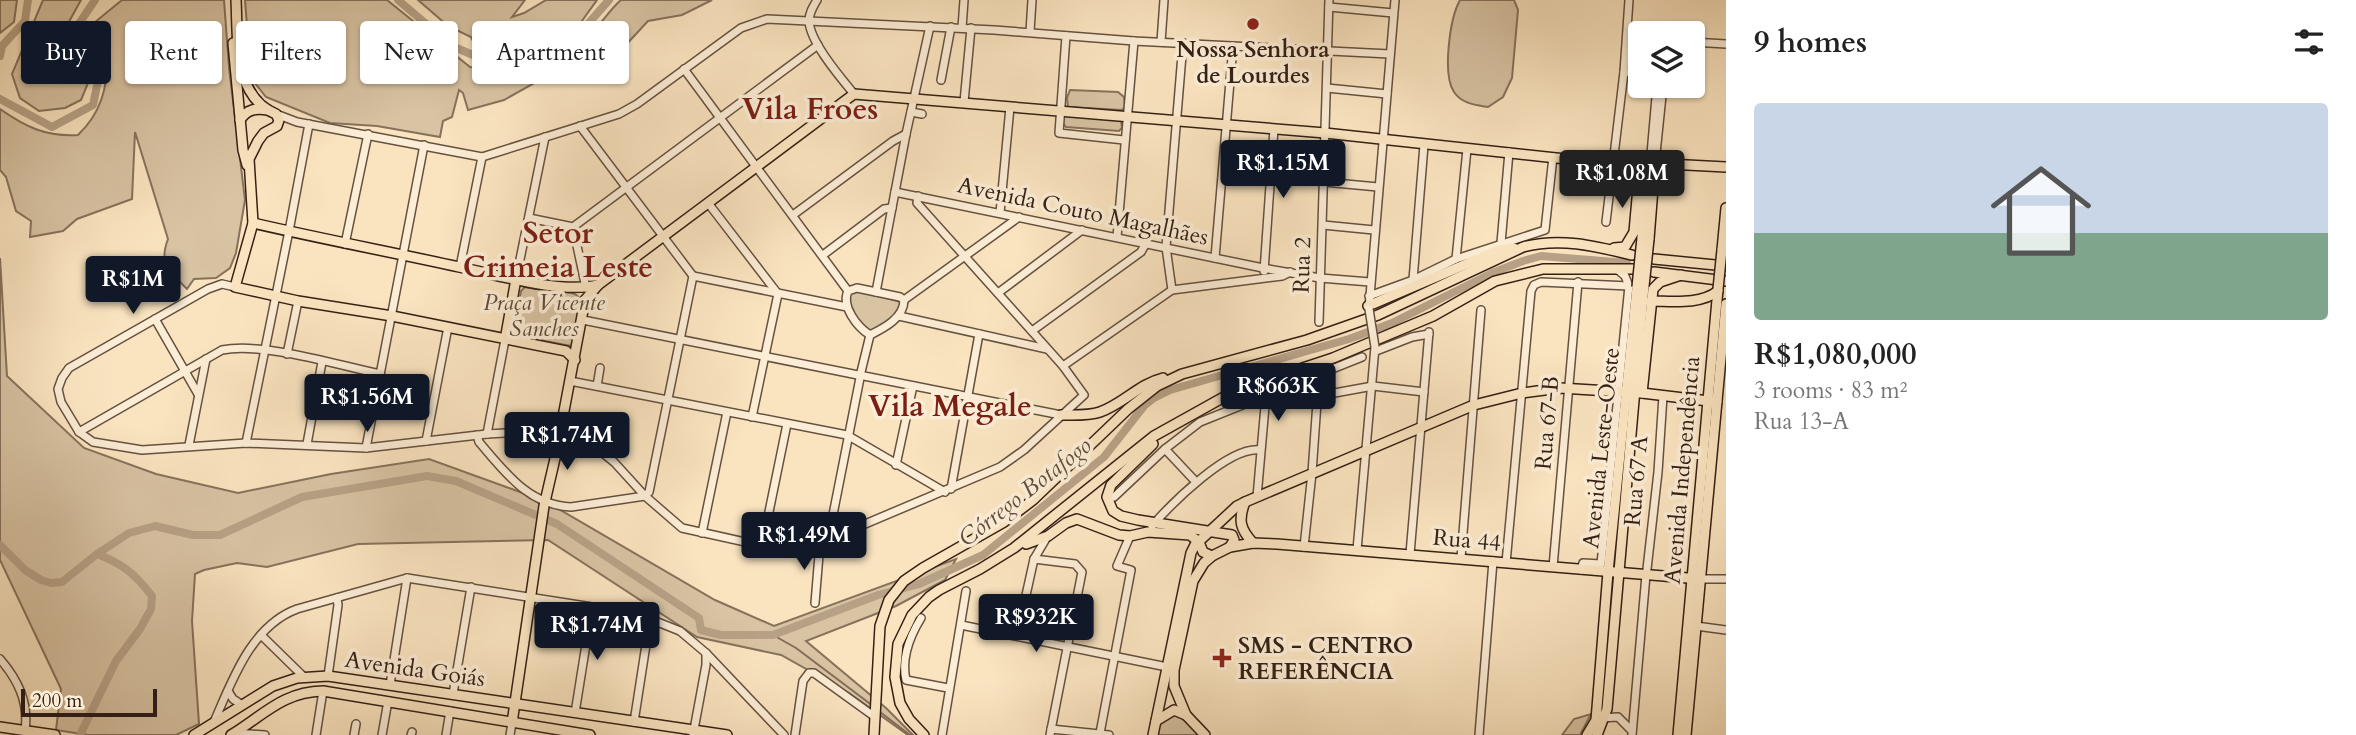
<!DOCTYPE html>
<meta charset="utf-8">
<style>
body{margin:0;font-family:Cardo,serif;background:#f6f6f6;color:#222;height:100vh;display:flex;flex-direction:column;font-size:26px;white-space:nowrap}
*{box-sizing:border-box;margin:0}
p{font-size:23px;color:#767676}
.icon{flex:none;width:38px;height:38px;fill:none;stroke:currentColor;stroke-width:2;stroke-linecap:round;stroke-linejoin:round}
.map{position:relative;flex:1;overflow:hidden}
.sheet{display:flex;flex-direction:column;background:#fff;width:630px}
.sheet>*{flex:none}
.banner{position:absolute;left:21px;top:21px;width:665px;height:63px;display:flex;gap:14px}
.fabs{position:absolute;left:1628px;top:21px;display:grid;gap:14px}
.fabs a{display:grid;place-items:center;width:77px;height:77px;border-radius:7px;background:#fff;box-shadow:0 2px 5px #0004;font-size:35px}
.scale{position:absolute;left:21px;bottom:18px;width:136px;box-sizing:border-box;padding-left:7px;border:4px solid #342015;border-top:0;font-size:19px;line-height:24px;white-space:nowrap;color:#342015;-webkit-text-stroke:5px #fcedd6;paint-order:stroke}
.price{position:absolute;translate:-50% -60px;padding:0 16px;border-radius:7px;background:#111827;color:#fff;font-size:23px;line-height:46px;filter:drop-shadow(0 2px 4px #0008)}
.price::after{content:'';position:absolute;left:50%;top:42px;width:21px;height:16px;margin-left:-10px;background:inherit;clip-path:polygon(0 0,100% 0,50% 100%)}
.price.current{background:#222;color:#fff}
ul{padding:0;list-style:none}
li{display:grid;align-content:center;gap:14px;height:371px;padding:0 28px}
li span{display:grid;place-items:center;height:217px;border-radius:7px;color:#555}
li>.icon{margin-inline-start:auto}
span .icon{width:126px;height:126px;fill:#fffc;stroke-width:1}
li b{font-size:30px}
h2{display:flex;justify-content:space-between;align-items:center;height:84px;padding:0 28px;font-size:30px}
.tag{padding:0 24px;border-radius:7px;background:#fff;box-shadow:0 2px 5px #0004;font-size:24px;line-height:63px}
.tag.current{background:#111827;color:#fff}
main{display:flex;flex:1;min-height:0}
.map>svg:first-child{display:block}
.green{fill:#d8c3a3;stroke:#86725c;stroke-width:2}
.lines{fill:none;stroke-linecap:round;stroke-linejoin:round}
.stream{stroke:#836d59;stroke-width:2}
.river{stroke:#b7a186;stroke-width:8}
.minor-casing{stroke:#665140;stroke-width:10}
.major-casing{stroke:#342015;stroke-width:12}
.minor{stroke:#fcedd6;stroke-width:7}
.major{stroke:#fae4c0;stroke-width:9}
.minor-bridge-casing{stroke:#665140;stroke-width:10;stroke-linecap:butt}
.major-bridge-casing{stroke:#342015;stroke-width:12;stroke-linecap:butt}
.minor-bridge{stroke:#fcedd6;stroke-width:7}
.major-bridge{stroke:#fae4c0;stroke-width:9}
.poi-dot{fill:#8f2418;stroke:#fcedd6;stroke-width:2.5}
.labels{text-anchor:middle;dominant-baseline:central;stroke-width:7;stroke-linejoin:round;paint-order:stroke}
.poi-label{font-size:23px;font-weight:bold;fill:#342015;stroke:#fcedd6}
.street-label{font-size:23px;fill:#342015;stroke:#fcedd6}
.park-label{font-size:23px;font-style:italic;fill:#5d4938;stroke:#fcedd6}
.water-label{font-size:24px;font-style:italic;fill:#624d3d;stroke:#fcedd6}
.district-label{font-size:30px;font-weight:bold;fill:#7a1f14;stroke:#fcedd6}
</style>
<main>
<div class="map">
<svg width="1726" height="735" viewBox="0 0 1726 735">
<rect width="100%" height="100%" fill="#fae4c0"/>
<filter id="stains"><feTurbulence type="fractalNoise" baseFrequency=".00286" numOctaves="4"/><feColorMatrix values="0 0 0 0 .2 0 0 0 0 .09 0 0 0 0 .02 0 0 0 .5 -.17"/></filter>
<radialGradient id="worn" r=".72"><stop offset=".6" stop-color="#630" stop-opacity="0"/><stop offset="1" stop-color="#630" stop-opacity=".3"/></radialGradient>
<g class="green">
<polygon points="0,0 17,0 14,22 0,33"/>
<polygon points="43,0 81,0 65,29 90,65 88,83 81,100 65,108 39,111 20,98 12,74"/>
<path d="M122,0H224L229,68L245,200L236,253L230,268L216,278L194,279L187,289C170,271 158,265 168,239L135,132L132,199L77,219L63,231L30,237L31,221L16,211L6,177L0,170V109C26,127 46,137 78,135C101,113 107,89 108,57L93,40L89,27Z"/>
<path d="M245,0H387L470,67C484,69 493,67 507,64C514,62 521,65 528,63C545,60 574,46 587,36C601,26 608,11 621,0H712L682,15L648,21L623,48L605,43L601,60L569,79L547,76L504,100L468,110L463,93L459,90L452,117L443,121L440,137L377,126L330,123L266,97L254,82L250,65Z"/>
<polygon points="418,0 525,0 512,17 524,13 546,0 597,0 579,25 563,34 525,48 502,53 488,52 475,45 471,37 448,26"/>
<path d="M1460,0H1514L1518,10L1512,78L1503,97L1488,107C1476,105 1462,104 1454,92C1442,74 1450,18 1460,0Z"/>
<polygon points="1070,90 1118,92 1124,97 1125,107 1122,110 1068,107 1067,98"/>
<polygon points="1065,115 1121,120 1122,128 1119,131 1066,127 1062,122"/>
<polygon points="0,258 7,376 84,448 156,474 238,493 331,474 429,459 545,501 715,600 774,626 956,559 945,580 896,606 806,641 886,708 913,735 908,735 849,693 781,655 697,637 548,540 358,544 267,567 237,563 204,570 195,574 192,621 199,724 176,735 88,735 56,730 61,689 0,560"/>
<path d="M525,287C579,297 593,279 571,346L513,335L521,291Z"/>
<polygon points="857,290 901,302 898,314 876,329 868,332 850,309 848,296"/>
<polygon points="1179,713 1204,735 1158,735 1160,722"/>
<polygon points="1591,714 1580,735 1562,735 1574,719"/>
</g>
<g class="lines">
<g class="stream">
<polyline points="773,635 796,648 873,706"/>
<polyline points="880,712 910,735"/>
</g>
<g class="river">
<polyline points="398,0 452,46 487,61 545,50 579,34 609,0"/>
<polyline points="0,56 2,46 25,21 28,0"/>
<polyline points="0,99 52,127 93,105 102,62 74,31 95,0"/>
<path d="M0,545L25,570L41,580L51,583L62,582L97,554C123,564 134,573 152,596L151,609L140,629L116,661L80,735"/>
<polyline points="97,554 129,533 155,526 193,535 220,535 302,497 427,476 456,481 557,524 699,618 701,630 721,635 773,635 878,595 919,584 983,555 1104,457 1144,406 1154,398 1170,390 1349,339 1392,323 1492,273 1523,261 1541,256 1627,263"/>
</g>
<defs>
<g id="minor">
<path d="M817,0C813,7 809,13 809,21C810,42 840,77 854,94"/>
<polyline points="1329,7 1393,13"/>
<polyline points="962,28 964,0"/>
<polyline points="1030,32 1032,0"/>
<polyline points="1066,36 1059,133 1124,140"/>
<polyline points="1161,42 1164,0"/>
<polyline points="1692,42 1726,44"/>
<polyline points="684,69 848,291"/>
<polyline points="1624,72 1640,73"/>
<polyline points="941,80 951,27"/>
<polyline points="1327,88 1387,94"/>
<polyline points="964,102 971,28"/>
<polyline points="911,112 922,114"/>
<polyline points="276,114 297,122 482,157 619,114 637,104 741,28 767,19 994,30 1134,41 1390,54"/>
<polyline points="580,126 693,276"/>
<polyline points="1655,163 1663,86"/>
<polyline points="1647,164 1651,154 1657,86"/>
<polyline points="1324,182 1378,187"/>
<polyline points="895,192 1263,268 1320,278 1370,282"/>
<polyline points="708,203 778,294 752,417"/>
<polyline points="1000,213 1010,107"/>
<polyline points="793,215 893,141 906,134"/>
<polyline points="529,218 573,227 818,45"/>
<polyline points="1606,222 1624,72 1629,0"/>
<polyline points="1323,225 1374,230"/>
<polyline points="573,227 586,288"/>
<polyline points="1117,237 1134,41"/>
<polyline points="1501,243 1509,152"/>
<polyline points="345,244 368,134"/>
<polyline points="823,255 884,209 892,208"/>
<polyline points="1215,258 1233,46"/>
<polyline points="1456,259 1467,149"/>
<polyline points="460,267 482,157"/>
<polyline points="1264,271 1274,129"/>
<polyline points="693,276 847,307"/>
<polyline points="516,279 545,137"/>
<polyline points="1413,280 1424,145"/>
<polyline points="235,287 222,284 208,289 69,368 62,378 58,389 61,402 79,432 93,442 142,450 246,443 366,448 487,434 556,430"/>
<path d="M857,288L900,297L904,300C904,318 884,328 870,335C857,327 841,306 848,291Z"/>
<polyline points="1172,290 1166,247 1183,43"/>
<polyline points="876,292 906,134 930,26"/>
<polyline points="998,293 1082,230"/>
<polyline points="1369,296 1413,280 1456,259 1545,230 1553,157"/>
<polyline points="904,300 1019,217"/>
<polyline points="1369,308 1395,0"/>
<polyline points="899,316 1047,349"/>
<polyline points="155,319 198,394"/>
<polyline points="583,320 858,375"/>
<polyline points="1319,322 1329,0"/>
<polyline points="1032,331 1141,252 1146,243"/>
<polyline points="1376,351 1412,337 1429,334"/>
<polyline points="287,354 298,301"/>
<polyline points="1063,366 1172,290 1282,276 1290,272"/>
<polyline points="861,372 870,335"/>
<polyline points="864,376 1061,415"/>
<polyline points="570,381 847,435 945,492"/>
<polyline points="597,386 600,368"/>
<polyline points="1318,396 1373,386 1424,392"/>
<path d="M79,432L222,350C264,342 337,365 380,374"/>
<polyline points="566,432 587,440 614,462 645,496 682,528 781,550 813,546 1000,467 1024,450 1084,395 1063,366 917,203 918,196"/>
<polyline points="487,434 505,340"/>
<path d="M477,435L479,442C505,472 528,505 571,507L645,496L649,492L693,276"/>
<polyline points="426,441 448,327"/>
<polyline points="246,443 289,231 309,124"/>
<polyline points="307,444 322,362"/>
<polyline points="189,445 206,359"/>
<polyline points="366,448 424,145"/>
<polyline points="1165,449 1196,482"/>
<polyline points="896,465 913,386"/>
<polyline points="951,489 979,334"/>
<polyline points="1114,497 1165,449 1200,422 1362,357"/>
<polyline points="1257,497 1266,395"/>
<path d="M1152,526C1172,503 1229,446 1260,450"/>
<polyline points="702,533 727,412"/>
<polyline points="828,540 860,378"/>
<polyline points="762,546 787,424"/>
<polyline points="1304,547 1312,473 1319,374"/>
<polyline points="1357,550 1375,347"/>
<polyline points="1410,554 1429,332"/>
<polyline points="1461,558 1481,310"/>
<polyline points="1034,559 1075,564 1082,572 1050,735"/>
<polyline points="1506,563 1531,291 1534,285 1541,282 1629,286"/>
<polyline points="1553,567 1578,282"/>
<polyline points="1647,569 1658,472 1663,396"/>
<polyline points="1581,570 1583,563 1601,564 1629,286 1625,276 1617,269"/>
<polyline points="1700,579 1726,579"/>
<polyline points="815,603 820,543"/>
<path d="M921,618C910,636 901,658 906,680L948,688"/>
<polyline points="961,625 1167,667"/>
<polyline points="1696,626 1726,630"/>
<polyline points="261,635 305,678"/>
<polyline points="1017,636 1034,559 1047,537"/>
<path d="M0,659C18,680 29,702 25,731"/>
<polyline points="328,676 338,605 337,598"/>
<polyline points="390,685 407,578"/>
<polyline points="228,691 233,699 242,705"/>
<polyline points="453,694 471,587"/>
<polyline points="575,713 592,607"/>
<polyline points="1600,718 1618,717 1632,731"/>
<path d="M214,722C232,681 251,626 297,609L407,578L592,607L650,619L680,631L706,653L784,735"/>
<polyline points="634,722 650,619"/>
<polyline points="1051,729 1109,735"/>
<polyline points="235,733 265,735"/>
<polyline points="1100,733 1131,570 1117,566 1130,536"/>
<polyline points="316,735 323,691"/>
<polyline points="354,735 356,724"/>
<polyline points="382,735 388,701"/>
<polyline points="411,735 412,732"/>
<polyline points="446,735 450,711"/>
<polyline points="510,735 512,723"/>
<polyline points="693,735 706,665 706,653"/>
<polyline points="795,735 803,681 809,673 814,673 875,717"/>
<polyline points="942,735 966,591"/>
<polyline points="1479,735 1493,561"/>
<polyline points="1632,735 1646,575"/>
</g>
<g id="major">
<path d="M236,0C238,38 233,97 276,114L279,120L277,126L264,133L258,141L249,159L253,223L235,287L298,301L392,316L566,351L575,360"/>
<polyline points="233,43 243,150 247,165"/>
<path d="M240,120C247,109 256,108 268,110"/>
<path d="M253,223C322,239 391,252 459,267C499,275 559,294 598,285L854,94L1325,133L1612,164L1640,165L1648,163L1726,167"/>
<polyline points="1642,238 1648,163"/>
<polyline points="1649,239 1655,163"/>
<polyline points="1614,248 1625,247 1634,232 1640,165"/>
<polyline points="1722,250 1726,208"/>
<polyline points="1654,259 1726,266"/>
<polyline points="1654,272 1726,281"/>
<path d="M1651,301C1672,301 1700,305 1718,291"/>
<polyline points="1368,306 1499,250 1514,248"/>
<polyline points="505,340 516,279"/>
<polyline points="1642,393 1653,289 1660,282 1681,275"/>
<path d="M1061,415C1074,415 1088,416 1100,412C1123,404 1139,384 1163,378"/>
<polyline points="561,427 585,300 598,285"/>
<polyline points="1153,444 1111,485 1107,497 1113,511 1121,516 1138,520 1232,535 1234,540 1230,547"/>
<path d="M1245,502C1238,520 1240,529 1253,543"/>
<polyline points="1026,544 1048,536 1066,523 1077,519 1119,535 1130,536 1148,532 1190,535 1199,542 1203,552 1212,556"/>
<polyline points="1156,721 1174,710 1186,715"/>
<polyline points="512,723 544,506 560,437"/>
<polyline points="0,727 55,735"/>
<polyline points="194,735 273,686 297,678 328,676 727,735"/>
<path d="M231,735C264,715 282,692 323,691L590,735"/>
<path d="M874,735L880,626L889,600L904,581L923,568L1004,522L1033,500L1128,409L1157,386L1182,374L1307,340L1378,315L1523,247C1560,237 1595,246 1632,255"/>
<polyline points="924,735 909,719 900,703 895,677 898,644 912,615 929,597 939,590 980,569 1014,548 1154,436 1224,397 1263,381 1333,358 1433,316 1495,281 1543,269 1634,269"/>
<polyline points="1153,735 1191,553 1195,545 1237,506 1245,502 1474,405 1522,393 1560,388 1642,393 1717,402"/>
<polyline points="1205,735 1186,715 1174,686 1174,670 1193,581 1204,563 1212,556 1230,547 1253,543 1277,544 1700,579"/>
<polyline points="1587,735 1596,720 1608,572 1637,287"/>
<polyline points="1597,735 1607,709 1644,286"/>
<polyline points="1678,735 1718,289"/>
<polyline points="1686,735 1726,304"/>
</g>
</defs>
<use href="#minor" class="minor-casing"/>
<use href="#major" class="major-casing"/>
<use href="#minor" class="minor"/>
<use href="#major" class="major"/>
<defs>
<polyline id="minor-bridge" points="1369,309 1375,347"/>
<g id="major-bridge">
<polyline points="1644,286 1649,239"/>
<polyline points="1637,287 1642,238"/>
<polyline points="1718,289 1722,250"/>
</g>
</defs>
<use href="#minor-bridge" class="minor-bridge-casing"/>
<use href="#major-bridge" class="major-bridge-casing"/>
<use href="#minor-bridge" class="minor-bridge"/>
<use href="#major-bridge" class="major-bridge"/>
</g>
<g class="poi-dot">
<circle cx="1253" cy="24" r="7"/>
<path d="M1218.5 647.5h7v7h7v7h-7v7h-7v-7h-7v-7h7z"/>
</g>
<g class="labels">
<g class="poi-label">
<text x="1253" y="49">Nossa Senhora<tspan x="1253" dy="26">de Lourdes</tspan></text>
<text x="1238" y="645" text-anchor="start">SMS - CENTRO<tspan x="1238" dy="26">REFERÊNCIA</tspan></text>
</g>
<g class="street-label">
<text transform="translate(1083 211) rotate(12)">Avenida Couto Magalhães</text>
<text transform="translate(1302 265) rotate(-88)">Rua 2</text>
<text transform="translate(1547 423) rotate(-85)">Rua 67-B</text>
<text transform="translate(1601 448) rotate(-84)">Avenida Leste-Oeste</text>
<text transform="translate(1682 470) rotate(-85)">Avenida Independência</text>
<text transform="translate(1636 481) rotate(-85)">Rua 67 A</text>
<text transform="translate(1467 540) rotate(5)">Rua 44</text>
<text transform="translate(415 669) rotate(8)">Avenida Goiás</text>
</g>
<g class="park-label">
<text x="544" y="302">Praça Vicente<tspan x="544" dy="26">Sanches</tspan></text>
</g>
<g class="water-label">
<text transform="translate(1025 492) rotate(-38)">Córrego Botafogo</text>
</g>
<g class="district-label">
<text x="810" y="109">Vila Froes</text>
<text x="558" y="233">Setor<tspan x="558" dy="34">Crimeia Leste</tspan></text>
<text x="950" y="406">Vila Megale</text>
</g>
</g>
<rect width="100%" height="100%" filter="url(#stains)"/>
<rect width="100%" height="100%" fill="url(#worn)"/>
</svg>
<div class="fabs">
<a><svg class="icon" aria-label="layers" viewBox="0 0 24 24"><path d="M12 4l9 5-9 5-9-5zM3 14l9 5 9-5"/></svg></a>
</div>
<div class="scale">200 m</div>
<b class="price" style="left:1283px;top:200px">R$1.15M</b>
<b class="price current" style="left:1622px;top:210px">R$1.08M</b>
<b class="price" style="left:133px;top:316px">R$1M</b>
<b class="price" style="left:1278px;top:423px">R$663K</b>
<b class="price" style="left:367px;top:434px">R$1.56M</b>
<b class="price" style="left:567px;top:472px">R$1.74M</b>
<b class="price" style="left:804px;top:572px">R$1.49M</b>
<b class="price" style="left:1036px;top:654px">R$932K</b>
<b class="price" style="left:597px;top:662px">R$1.74M</b>
<div class="banner">
<a class="tag current">Buy</a>
<a class="tag">Rent</a>
<a class="tag">Filters</a>
<a class="tag">New</a>
<a class="tag">Apartment</a>
</div>
</div>
<section class="sheet">
<h2>9 homes<svg class="icon" aria-label="filters" viewBox="0 0 24 24"><path d="M4 7h16M4 17h16"/><circle cx="9" cy="7" r="2"/><circle cx="15" cy="17" r="2"/></svg></h2>
<ul>
<li><span style="background:linear-gradient(#c9d6e8 60%,#7fa58c 0)"><svg class="icon" aria-label="home" viewBox="0 0 24 24"><path d="M3 11l9-7 9 7M6 9v11h12V9"/></svg></span><div><b>R$1,080,000</b><p>3 rooms · 83 m²</p><p>Rua 13-A</p></div></li>
</ul>
</section>
</main>
